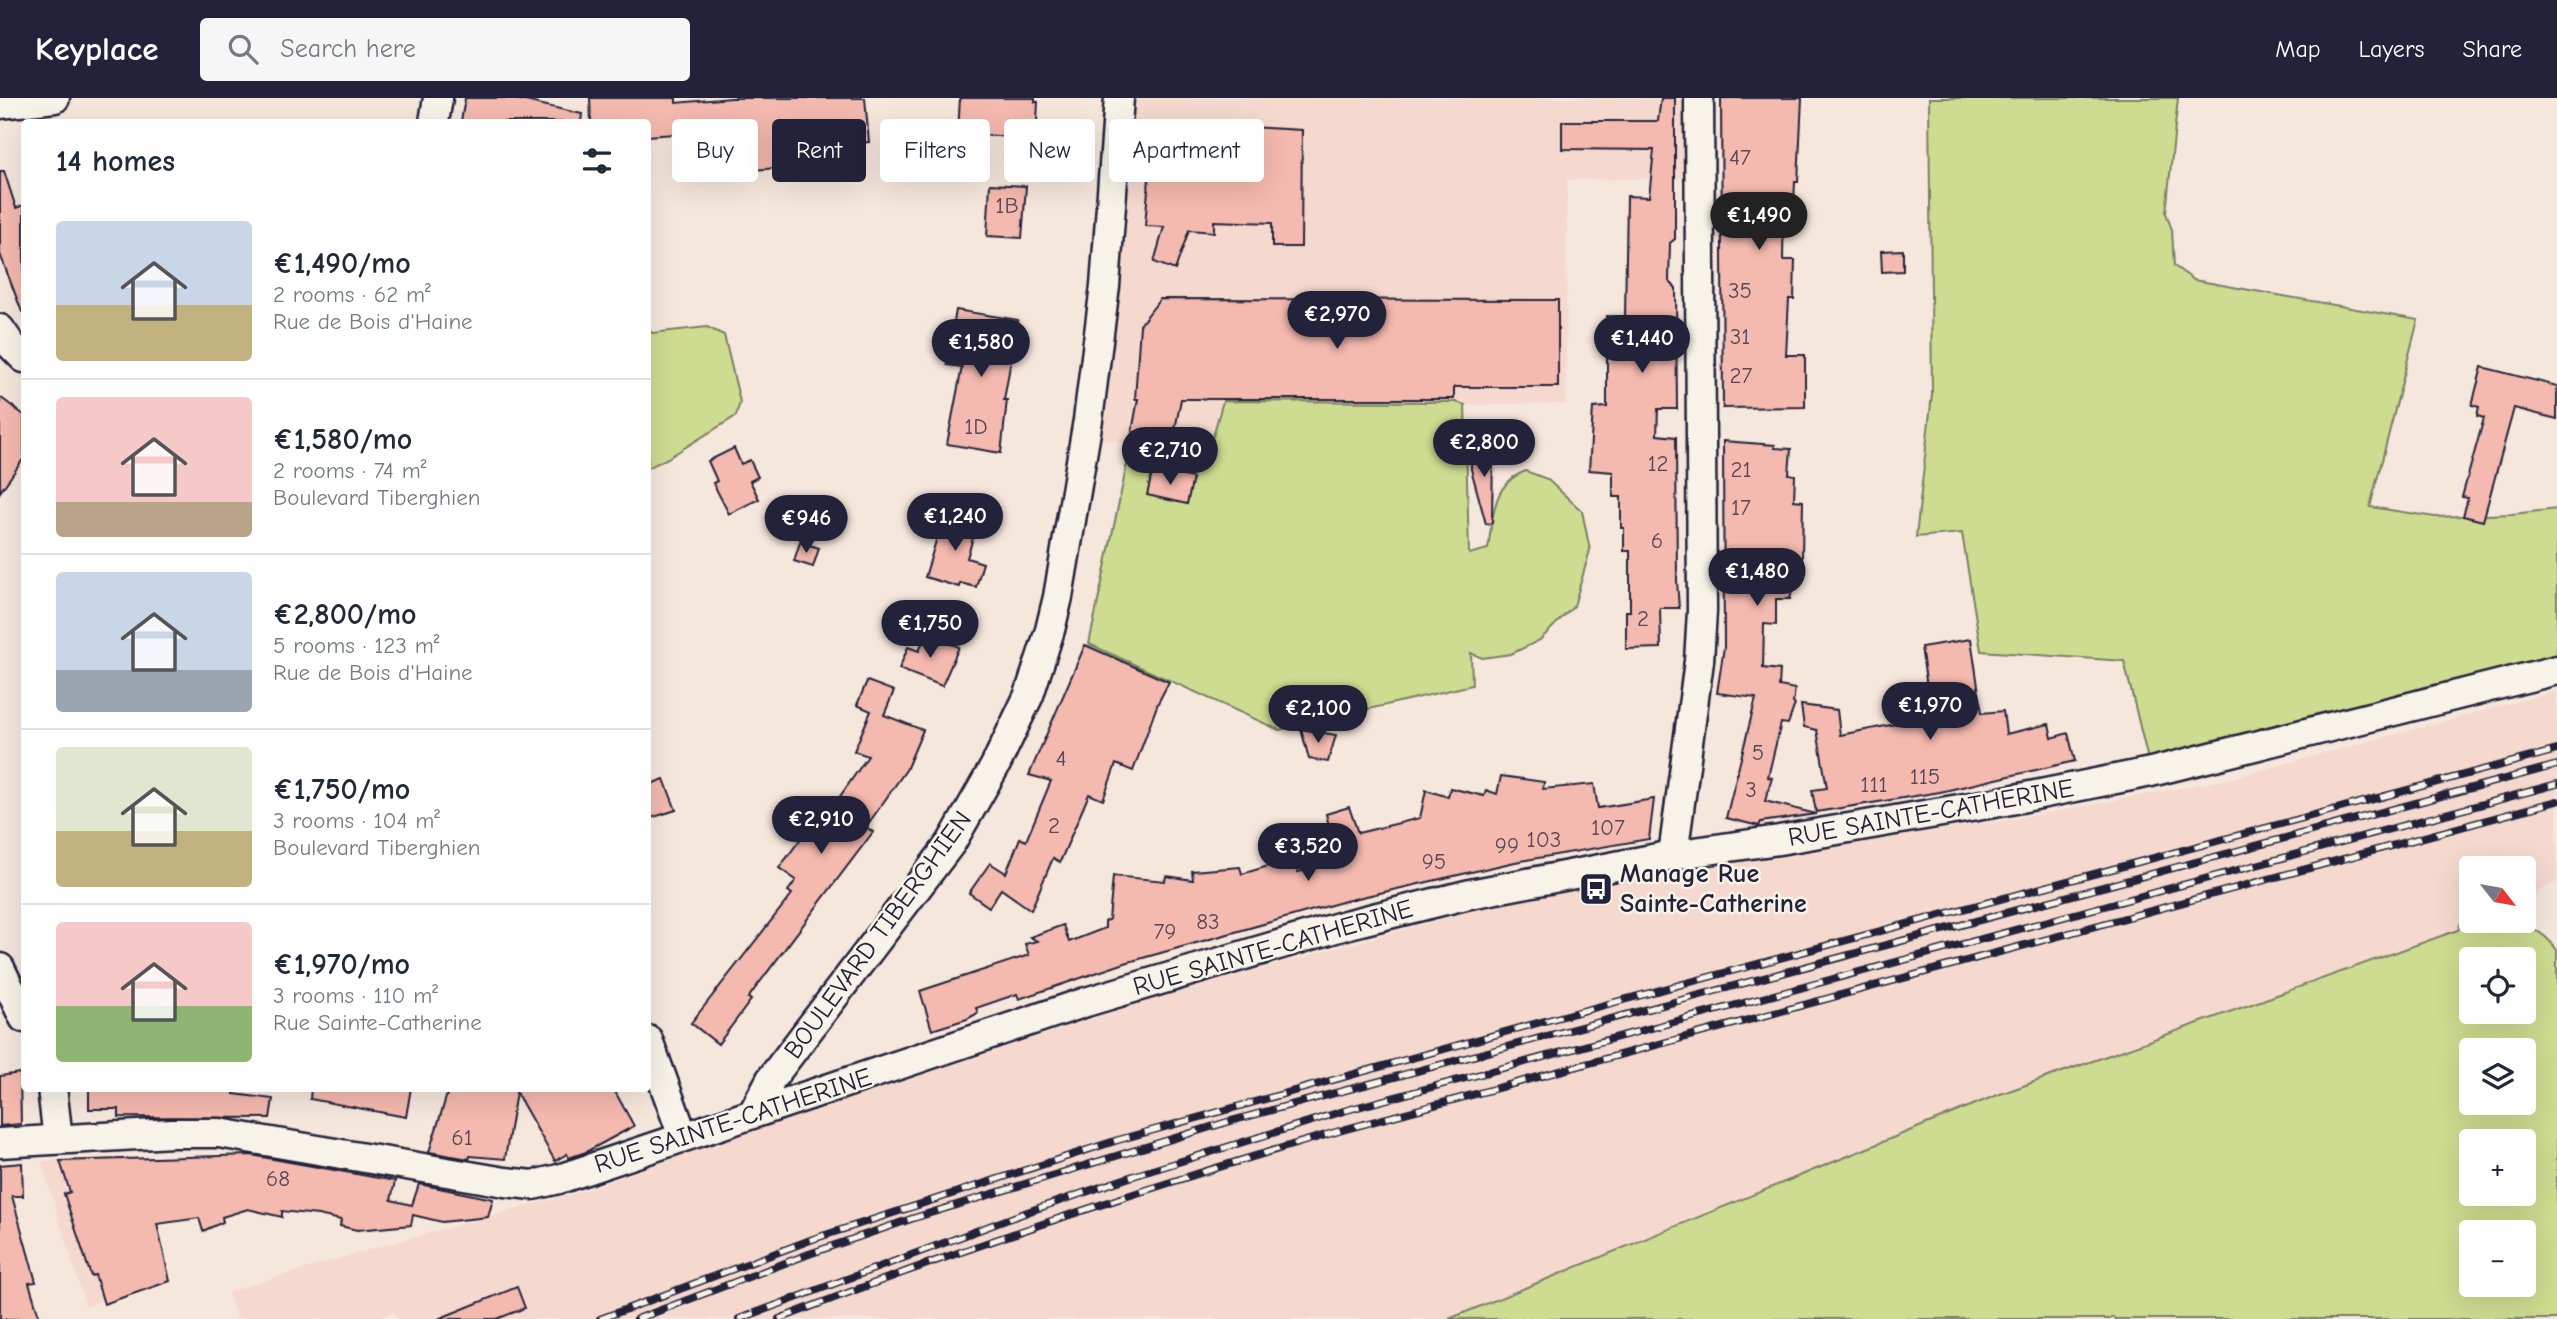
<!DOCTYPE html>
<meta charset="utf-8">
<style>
body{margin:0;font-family:"Comic Neue",sans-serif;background:#f6f6f7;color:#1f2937;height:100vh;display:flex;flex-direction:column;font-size:26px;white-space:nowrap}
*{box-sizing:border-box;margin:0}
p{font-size:23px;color:#747a83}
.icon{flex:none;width:38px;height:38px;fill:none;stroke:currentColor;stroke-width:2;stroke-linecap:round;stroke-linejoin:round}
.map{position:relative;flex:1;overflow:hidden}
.panel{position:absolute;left:21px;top:21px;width:630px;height:973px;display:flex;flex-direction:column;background:#fff;border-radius:7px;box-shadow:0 7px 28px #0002}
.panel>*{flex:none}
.banner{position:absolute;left:672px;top:21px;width:665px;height:63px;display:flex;gap:14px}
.needle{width:46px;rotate:121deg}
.controls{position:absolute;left:2459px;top:758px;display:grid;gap:14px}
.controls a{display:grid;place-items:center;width:77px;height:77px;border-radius:7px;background:#fff;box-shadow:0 7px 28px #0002;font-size:35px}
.price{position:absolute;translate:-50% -60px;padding:0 16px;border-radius:24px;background:#22223b;color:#fff;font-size:23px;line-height:46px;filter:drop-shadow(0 2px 4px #0008)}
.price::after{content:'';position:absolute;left:50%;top:42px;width:21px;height:16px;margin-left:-10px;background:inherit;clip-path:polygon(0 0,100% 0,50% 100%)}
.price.active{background:#222;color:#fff}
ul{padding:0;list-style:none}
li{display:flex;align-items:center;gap:21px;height:175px;padding:0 35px}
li+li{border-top:2px solid #e0e1e3}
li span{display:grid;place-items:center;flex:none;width:196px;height:140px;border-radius:7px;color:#555}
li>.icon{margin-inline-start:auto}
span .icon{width:84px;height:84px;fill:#fffc;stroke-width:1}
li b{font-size:30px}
h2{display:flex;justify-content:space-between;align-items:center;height:84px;padding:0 35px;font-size:30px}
.tag{padding:0 24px;border-radius:7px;background:#fff;box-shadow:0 7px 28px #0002;font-size:24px;line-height:63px}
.tag.active{background:#22223b;color:#fff}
header{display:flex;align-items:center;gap:42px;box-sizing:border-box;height:98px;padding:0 35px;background:#22223b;color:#fff}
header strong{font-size:33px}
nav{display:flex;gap:38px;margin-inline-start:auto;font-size:24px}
.search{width:490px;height:63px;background:#f6f6f7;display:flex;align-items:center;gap:18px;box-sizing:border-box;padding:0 24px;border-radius:7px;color:#747a83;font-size:26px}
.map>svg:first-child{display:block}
.built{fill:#f5d9cf}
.green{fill:#cddc90;stroke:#787f66;stroke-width:2;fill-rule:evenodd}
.building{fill:#f4b9af;stroke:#22223b;stroke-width:2}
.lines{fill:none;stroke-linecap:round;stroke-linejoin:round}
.minor-casing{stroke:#22223b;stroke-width:33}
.minor{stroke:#f7f3e8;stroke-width:28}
.rail-casing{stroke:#22223b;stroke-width:8}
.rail{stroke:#f7f3e8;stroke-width:5;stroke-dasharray:16;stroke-linecap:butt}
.labels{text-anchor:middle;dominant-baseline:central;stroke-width:5;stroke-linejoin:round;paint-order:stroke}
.number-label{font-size:23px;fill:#564858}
.street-label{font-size:26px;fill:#22223b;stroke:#f7f3e8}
.poi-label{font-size:26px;font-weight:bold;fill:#22223b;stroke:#f7f3e8;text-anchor:start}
</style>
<header>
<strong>Keyplace</strong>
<div class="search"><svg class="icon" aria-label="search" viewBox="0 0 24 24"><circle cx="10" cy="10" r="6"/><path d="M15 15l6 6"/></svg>Search here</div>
<nav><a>Map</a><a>Layers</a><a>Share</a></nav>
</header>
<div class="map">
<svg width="2557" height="1221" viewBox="0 0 2557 1221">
<rect width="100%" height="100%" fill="#f6e7dd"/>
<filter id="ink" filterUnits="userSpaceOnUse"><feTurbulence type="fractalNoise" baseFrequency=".0143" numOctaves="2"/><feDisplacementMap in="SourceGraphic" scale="14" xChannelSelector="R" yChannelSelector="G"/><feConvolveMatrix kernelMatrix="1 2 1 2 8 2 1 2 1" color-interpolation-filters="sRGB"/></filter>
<g filter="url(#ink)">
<g class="built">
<polygon points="1119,0 1699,0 1700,80 1567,82 1566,306 1465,307 1456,304 1207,359 1085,338"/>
<polygon points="2553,594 2557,594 2557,784 2524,800 2524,770 2471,770 2471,822 2482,823 2461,825 2458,832 1995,998 1449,1221 397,1221 393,1214 376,1221 237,1221 228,1194 374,1150 580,1094 767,1027 1165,897 1481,810 1673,773 2019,720 2224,682"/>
<polygon points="120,1059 124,1078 106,1201 86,1209 41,1063"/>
</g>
<g class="green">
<polygon points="1929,0 2178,0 2166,115 2172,132 2174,168 2194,182 2418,222 2370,409 2435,419 2512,416 2557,411 2557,571 2151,674 2124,563 1981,553 1962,435 1916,439 1932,296"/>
<polygon points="707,229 724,237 740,304 736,318 668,360 648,370 648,230 652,235"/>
<path d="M1223,303L1456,304L1465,307L1469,456L1488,451C1493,419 1492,385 1526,373L1547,381L1582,413L1590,452L1574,508L1540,542L1511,556L1482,560L1471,555L1472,587L1279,632L1089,546L1131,347L1207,359Z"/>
<path d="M2482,823C2513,822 2538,825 2557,852V1221H2115L2113,1219L2110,1221H1449L1995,998L2458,832L2461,825ZM2471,861H2524V914H2471ZM2524,952V1004H2471V952ZM2471,1043H2524V1096H2471ZM2471,1134H2524V1186H2471Z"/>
</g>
<g class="building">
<polygon points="465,0 512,0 582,16 581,24 461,24"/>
<polygon points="590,0 676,0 676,5 731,0 865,0 869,44 776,53 777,70 754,72 752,40 718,43 717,33 648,38 648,24 591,24"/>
<polygon points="960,0 1035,0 1035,4 1038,4 1036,41 958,35"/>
<polygon points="1661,0 1675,0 1675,141 1670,145 1669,183 1676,190 1677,311 1658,311 1657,337 1676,339 1677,483 1679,510 1660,510 1661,550 1626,551 1626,513 1630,513 1630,453 1624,453 1624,430 1621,430 1621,399 1613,399 1613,374 1589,372 1593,310 1607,309 1607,218 1625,219 1627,98 1649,99 1654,52 1562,51 1562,23 1658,23"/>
<polygon points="1721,0 1802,0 1798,84 1795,84 1794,104 1784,104 1783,162 1795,162 1794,201 1789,201 1786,257 1805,257 1805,309 1723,310"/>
<polygon points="1217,27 1302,32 1301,149 1272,149 1272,125 1214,123 1214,134 1189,132 1175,172 1154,164 1164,129 1145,128 1152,43"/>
<polygon points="0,73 4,73 16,110 24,107 24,214 22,214 0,156"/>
<polygon points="990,86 1026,88 1022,140 987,138"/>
<polygon points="1903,152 1903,173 1882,174 1881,153"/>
<polygon points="1160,201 1558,202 1558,289 1454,289 1454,301 1181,301 1173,342 1132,334 1138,301 1135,301 1140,227"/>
<polygon points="956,212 1018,222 1004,302 1007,302 1001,355 947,346 962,269 947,267"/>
<polygon points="2482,269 2557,288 2557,321 2514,310 2483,423 2463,418 2468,400 2462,399 2484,320 2477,318 2479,309 2472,307"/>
<polygon points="0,299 24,317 24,360 0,394"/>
<polygon points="1723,343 1775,347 1775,350 1791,351 1789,376 1795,377 1794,402 1803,403 1802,461 1796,461 1795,480 1790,501 1776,501 1776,527 1764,526 1763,570 1780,572 1779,588 1795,591 1793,605 1795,606 1788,626 1781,625 1768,679 1772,680 1765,703 1816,716 1761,724 1759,728 1726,720 1756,600 1717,595 1724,549"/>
<polygon points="734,350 741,366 750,362 758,379 750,383 759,401 729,416 713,385 717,383 708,363"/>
<polygon points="1471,350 1493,351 1492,425 1486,426 1471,371"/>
<polygon points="1153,371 1193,380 1187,406 1147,397"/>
<polygon points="945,413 978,423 967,460 983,465 976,489 960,485 959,489 925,479"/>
<polygon points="800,444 819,450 813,469 794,463"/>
<polygon points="926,536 959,549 942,588 899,571 908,549 919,553"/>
<polygon points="1971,541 1982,615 2003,613 2006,636 2049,626 2052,640 2068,635 2075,663 1940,694 1816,714 1812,692 1827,690 1817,632 1804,629 1801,607 1837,612 1840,637 1921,621 1921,604 1929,602 1921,549"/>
<polygon points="1085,547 1169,584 1158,605 1133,673 1116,666 1103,702 1089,696 1060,764 1053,760 1031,812 1001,791 989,809 969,795 990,765 1006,775 1020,740 1026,743 1051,683 1029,677"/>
<polygon points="867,583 894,593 884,617 923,632 906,672 866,729 873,734 748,900 751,902 718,946 691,925 792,796 788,793 796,782 779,770 805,735 811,740 868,658 854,653 871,613 857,607"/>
<polygon points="1301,631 1336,637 1328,664 1309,661"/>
<polygon points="1501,678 1544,684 1543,691 1594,686 1598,710 1654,701 1649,741 1515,764 1349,802 1125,865 1019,901 1017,896 976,910 978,915 967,921 932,932 920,893 1029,857 1025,846 1037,843 1030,839 1063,827 1069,844 1105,830 1105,823 1109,822 1113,778 1165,783 1166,778 1193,782 1192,773 1240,769 1242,776 1295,760 1298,774 1338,764 1326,716 1349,709 1358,735 1420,720 1426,692 1448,699 1450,690 1484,698 1486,692 1497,696"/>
<polygon points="664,681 676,712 648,721 648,687"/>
<polygon points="20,975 21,1026 0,1028 0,978"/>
<polygon points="89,990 234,990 234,996 273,1001 270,1020 119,1019 119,1011 89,1011"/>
<polygon points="311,990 411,990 406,1019 310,1001"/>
<polygon points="449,990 613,990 634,1028 586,1054 569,1060 567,1056 555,1063 516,994 505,1061 470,1058 469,1061 429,1054"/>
<polygon points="251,1057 395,1083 391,1102 412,1107 419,1086 493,1101 488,1119 442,1124 413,1117 411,1127 357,1132 340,1128 341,1122 318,1117 282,1113 282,1119 248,1111 222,1119 223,1124 203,1133 199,1120 157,1126 170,1183 104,1206 95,1177 91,1178 64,1096 70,1094 60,1063"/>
<polygon points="22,1065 23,1098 12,1098 36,1184 29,1185 40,1221 0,1221 0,1067"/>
<polygon points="517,1189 525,1210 497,1221 438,1221"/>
</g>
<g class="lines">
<defs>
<g id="minor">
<polyline points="0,6 55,0"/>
<polyline points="434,24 438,0"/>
<polyline points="0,231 11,247 24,260"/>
<polyline points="1673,757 1699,563 1702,513 1699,0"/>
<polyline points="0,870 24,920"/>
<polyline points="648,942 683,1038"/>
<polyline points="52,990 58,1041"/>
<polyline points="753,1015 771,981 951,745 995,668 1029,597 1050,532 1058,499 1088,322 1105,188 1119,0"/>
<polyline points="0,1045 172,1035 219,1035 505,1084 533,1087 559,1081 1086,904 1349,826 1470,796 1673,757 1779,742 2000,704 2151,674 2557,572"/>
</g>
</defs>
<use href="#minor" class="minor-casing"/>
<use href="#minor" class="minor"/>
<defs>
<g id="rail">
<polyline points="600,1221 813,1141 1118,1042 1541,924 2557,652"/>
<polyline points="637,1221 809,1156 914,1120 1227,1024 2557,667"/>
<polyline points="739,1221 1030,1113 1133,1078 1347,1012 2557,686"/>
<path d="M779,1221C965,1149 1154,1087 1346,1031L2557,703"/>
</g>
</defs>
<use href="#rail" class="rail-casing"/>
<use href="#rail" class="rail"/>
</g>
</g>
<defs>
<symbol id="bus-square" viewBox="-11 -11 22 22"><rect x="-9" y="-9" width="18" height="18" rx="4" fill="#22223b" stroke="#f7f3e8"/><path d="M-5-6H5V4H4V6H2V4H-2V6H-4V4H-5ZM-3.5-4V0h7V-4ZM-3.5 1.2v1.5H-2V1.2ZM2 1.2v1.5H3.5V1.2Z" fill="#fff"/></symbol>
</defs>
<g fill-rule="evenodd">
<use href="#bus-square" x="1577" y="772" width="38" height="38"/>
</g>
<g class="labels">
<g class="number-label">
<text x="1740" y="59">47</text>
<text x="1007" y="107">1B</text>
<text x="1740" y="192">35</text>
<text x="1740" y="238">31</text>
<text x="1741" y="277">27</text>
<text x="976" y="328">1D</text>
<text x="1658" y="365">12</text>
<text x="1741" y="371">21</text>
<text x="1741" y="409">17</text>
<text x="1657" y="442">6</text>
<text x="1643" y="520">2</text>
<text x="1758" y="654">5</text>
<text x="1061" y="660">4</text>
<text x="1925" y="678">115</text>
<text x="1874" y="686">111</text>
<text x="1751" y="691">3</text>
<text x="1054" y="727">2</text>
<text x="1608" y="729">107</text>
<text x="1544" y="741">103</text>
<text x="1507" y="747">99</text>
<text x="1434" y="763">95</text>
<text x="1208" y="823">83</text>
<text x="1165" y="833">79</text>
<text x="462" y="1039">61</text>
<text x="278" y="1080">68</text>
</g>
<g class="street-label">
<text transform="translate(1931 715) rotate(-10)">RUE SAINTE-CATHERINE</text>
<text transform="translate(878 837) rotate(-54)">BOULEVARD TIBERGHIEN</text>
<text transform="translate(1273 850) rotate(-16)">RUE SAINTE-CATHERINE</text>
<text transform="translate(733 1023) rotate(-18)">RUE SAINTE-CATHERINE</text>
</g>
<g class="poi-label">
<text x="1620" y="776">Manage Rue<tspan x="1620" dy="30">Sainte-Catherine</tspan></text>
</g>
</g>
</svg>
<div class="controls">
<a><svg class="needle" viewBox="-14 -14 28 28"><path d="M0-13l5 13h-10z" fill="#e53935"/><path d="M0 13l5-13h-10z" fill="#747a83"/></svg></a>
<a><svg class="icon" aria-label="locate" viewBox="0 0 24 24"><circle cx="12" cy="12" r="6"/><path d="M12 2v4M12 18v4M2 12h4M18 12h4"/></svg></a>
<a><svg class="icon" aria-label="layers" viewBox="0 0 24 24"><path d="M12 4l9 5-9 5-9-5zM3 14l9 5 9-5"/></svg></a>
<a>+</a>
<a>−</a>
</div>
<b class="price active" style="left:1759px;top:154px">€1,490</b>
<b class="price" style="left:1337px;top:253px">€2,970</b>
<b class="price" style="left:1642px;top:277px">€1,440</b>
<b class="price" style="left:981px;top:281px">€1,580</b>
<b class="price" style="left:1484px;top:381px">€2,800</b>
<b class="price" style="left:1170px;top:389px">€2,710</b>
<b class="price" style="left:955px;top:455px">€1,240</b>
<b class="price" style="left:806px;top:457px">€946</b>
<b class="price" style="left:1757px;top:510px">€1,480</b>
<b class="price" style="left:930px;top:562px">€1,750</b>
<b class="price" style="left:1930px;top:644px">€1,970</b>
<b class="price" style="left:1318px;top:647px">€2,100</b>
<b class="price" style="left:821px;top:758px">€2,910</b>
<b class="price" style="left:1308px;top:785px">€3,520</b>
<div class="banner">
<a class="tag">Buy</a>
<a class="tag active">Rent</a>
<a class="tag">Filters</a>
<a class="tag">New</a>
<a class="tag">Apartment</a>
</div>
<section class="panel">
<h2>14 homes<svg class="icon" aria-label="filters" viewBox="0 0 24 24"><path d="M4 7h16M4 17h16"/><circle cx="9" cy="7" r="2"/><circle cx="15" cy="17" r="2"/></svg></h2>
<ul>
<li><span style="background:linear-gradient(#c9d6e8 60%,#c2b280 0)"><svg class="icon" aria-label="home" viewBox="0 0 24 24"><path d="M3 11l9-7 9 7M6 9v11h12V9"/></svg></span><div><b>€1,490/mo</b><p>2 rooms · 62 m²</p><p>Rue de Bois d'Haine</p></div></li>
<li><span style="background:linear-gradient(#f6c9c9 75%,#b9a48a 0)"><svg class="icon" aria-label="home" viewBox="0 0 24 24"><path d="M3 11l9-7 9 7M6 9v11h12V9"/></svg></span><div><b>€1,580/mo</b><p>2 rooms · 74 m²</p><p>Boulevard Tiberghien</p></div></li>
<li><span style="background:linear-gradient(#c9d6e8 70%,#9aa5b1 0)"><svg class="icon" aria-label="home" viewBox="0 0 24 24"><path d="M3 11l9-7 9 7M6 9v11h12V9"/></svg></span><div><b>€2,800/mo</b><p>5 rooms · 123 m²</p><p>Rue de Bois d'Haine</p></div></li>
<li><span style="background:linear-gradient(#dfe7d0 60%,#c2b280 0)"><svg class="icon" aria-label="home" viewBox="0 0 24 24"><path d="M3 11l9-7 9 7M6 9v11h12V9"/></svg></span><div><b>€1,750/mo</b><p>3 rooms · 104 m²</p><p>Boulevard Tiberghien</p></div></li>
<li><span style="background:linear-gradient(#f6c9c9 60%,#8fb573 0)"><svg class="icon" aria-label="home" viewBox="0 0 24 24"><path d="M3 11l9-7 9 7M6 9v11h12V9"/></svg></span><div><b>€1,970/mo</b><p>3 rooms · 110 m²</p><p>Rue Sainte-Catherine</p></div></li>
</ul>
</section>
</div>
